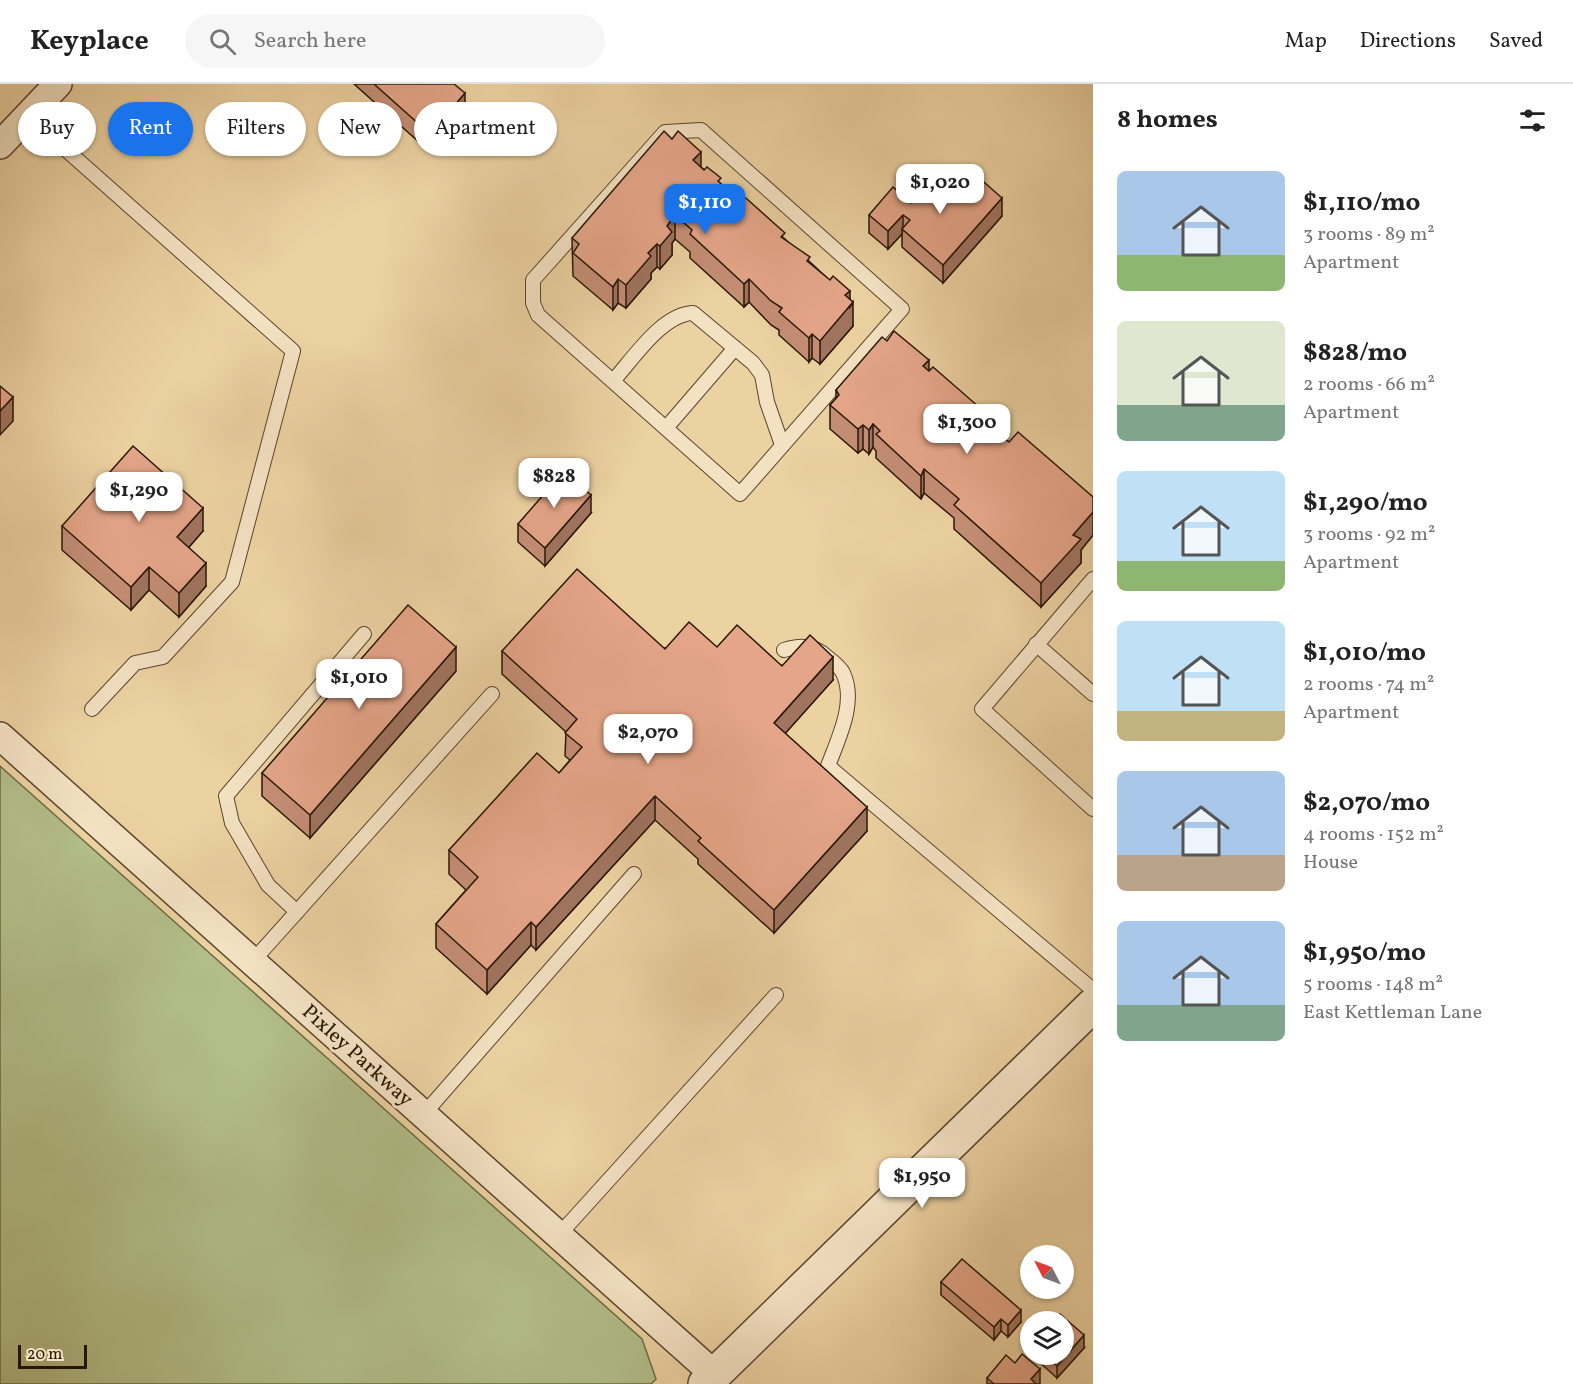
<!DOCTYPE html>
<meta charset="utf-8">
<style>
body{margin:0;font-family:Vollkorn,serif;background:#f6f6f6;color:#222;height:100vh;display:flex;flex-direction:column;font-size:22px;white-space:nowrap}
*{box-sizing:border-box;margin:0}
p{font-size:20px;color:#767676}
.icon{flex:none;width:33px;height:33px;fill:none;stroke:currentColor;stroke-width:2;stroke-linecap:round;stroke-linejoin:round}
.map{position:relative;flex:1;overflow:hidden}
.side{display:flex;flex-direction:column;background:#fff;width:480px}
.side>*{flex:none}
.guide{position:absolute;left:18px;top:18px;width:570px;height:54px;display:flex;gap:12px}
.needle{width:39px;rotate:312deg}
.controls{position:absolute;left:1020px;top:1161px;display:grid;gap:12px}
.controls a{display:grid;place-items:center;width:54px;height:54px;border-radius:50%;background:#fff;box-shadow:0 2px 4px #0004;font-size:30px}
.scale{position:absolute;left:18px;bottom:15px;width:69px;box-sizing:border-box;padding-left:6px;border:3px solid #281606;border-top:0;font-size:16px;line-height:21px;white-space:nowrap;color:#281606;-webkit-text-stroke:4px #f3e1c2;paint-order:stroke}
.price{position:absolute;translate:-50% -51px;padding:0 14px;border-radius:12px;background:#fff;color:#222;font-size:20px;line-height:39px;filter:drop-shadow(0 2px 3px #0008)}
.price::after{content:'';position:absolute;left:50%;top:36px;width:18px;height:14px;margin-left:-9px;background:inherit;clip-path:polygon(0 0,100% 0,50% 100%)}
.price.selected{background:#1a73e8;color:#fff}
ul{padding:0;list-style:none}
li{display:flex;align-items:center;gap:18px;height:150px;padding:0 24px}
li span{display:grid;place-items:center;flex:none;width:168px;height:120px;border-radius:9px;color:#555}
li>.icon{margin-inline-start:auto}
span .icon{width:72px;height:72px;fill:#fffc;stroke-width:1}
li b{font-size:26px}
h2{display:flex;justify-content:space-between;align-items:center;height:72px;padding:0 24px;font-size:26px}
.tag{padding:0 21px;border-radius:27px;background:#fff;box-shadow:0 2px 4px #0004;font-size:21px;line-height:54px}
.tag.selected{background:#1a73e8;color:#fff}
header{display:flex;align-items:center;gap:36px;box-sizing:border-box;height:84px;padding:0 30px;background:#fff;border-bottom:2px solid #e0e0e0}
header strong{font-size:28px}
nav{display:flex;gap:33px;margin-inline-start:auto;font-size:21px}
.search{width:420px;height:54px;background:#f6f6f6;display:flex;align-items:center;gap:15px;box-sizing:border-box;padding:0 21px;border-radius:33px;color:#767676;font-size:22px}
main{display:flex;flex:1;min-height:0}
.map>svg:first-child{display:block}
.green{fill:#b2bd88;stroke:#6d6a47;stroke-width:1.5}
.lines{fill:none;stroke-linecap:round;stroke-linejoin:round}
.service-casing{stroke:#59452d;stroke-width:16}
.minor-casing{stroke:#59452d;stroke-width:30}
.tertiary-casing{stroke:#59452d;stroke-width:36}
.service{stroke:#f3e1c2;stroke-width:14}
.minor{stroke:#f3e1c2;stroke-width:27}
.tertiary{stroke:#f3e1c2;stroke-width:33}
.wall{fill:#c48e75;stroke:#281606;stroke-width:1.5}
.shaded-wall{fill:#a0745f;stroke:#281606;stroke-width:1.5}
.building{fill:#e4a588;stroke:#281606;stroke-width:1.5}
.labels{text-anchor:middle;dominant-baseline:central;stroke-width:6;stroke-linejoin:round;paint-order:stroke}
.street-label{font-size:21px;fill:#281606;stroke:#f3e1c2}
</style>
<header>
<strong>Keyplace</strong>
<div class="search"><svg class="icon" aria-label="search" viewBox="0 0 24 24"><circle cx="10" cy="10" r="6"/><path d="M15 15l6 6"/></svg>Search here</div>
<nav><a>Map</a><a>Directions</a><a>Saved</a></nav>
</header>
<main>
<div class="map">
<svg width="1093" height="1300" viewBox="0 0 1093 1300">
<rect width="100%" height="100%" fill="#ecd1a1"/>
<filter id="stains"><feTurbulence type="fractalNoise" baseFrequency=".00333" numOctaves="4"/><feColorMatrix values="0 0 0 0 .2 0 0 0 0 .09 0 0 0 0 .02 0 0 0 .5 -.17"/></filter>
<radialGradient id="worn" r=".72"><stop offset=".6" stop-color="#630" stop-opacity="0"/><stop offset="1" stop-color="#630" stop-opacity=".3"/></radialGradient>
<polygon class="green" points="0,682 642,1255 656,1295 651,1300 0,1300"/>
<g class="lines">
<defs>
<g id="service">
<polyline points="28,32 293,267 232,498 163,573 135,579 92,625"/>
<polygon points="701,46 902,225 740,410 538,231 533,219 533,196 665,48"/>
<path d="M613,297C633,275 662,230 693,229L753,279L762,291L767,318L782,361"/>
<polyline points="666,344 735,264"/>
<polyline points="1093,495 982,625 1093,725"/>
<polyline points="1036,560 1093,610"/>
<path d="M784,566C799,561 815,561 827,573C832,577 840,583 843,589C857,618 838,655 828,682L1093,906"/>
<polyline points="297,828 268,801 232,739 226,712 364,550"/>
<polyline points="252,878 492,610"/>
<polyline points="423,1031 634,790"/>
<polyline points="558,1152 776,911"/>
</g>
<g id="minor">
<polyline points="0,61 58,0"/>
<polyline points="0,652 715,1291"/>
</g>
<polyline id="tertiary" points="705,1300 1093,921"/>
</defs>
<use href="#service" class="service-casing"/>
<use href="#minor" class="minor-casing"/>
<use href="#tertiary" class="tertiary-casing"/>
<use href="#service" class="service"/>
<use href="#minor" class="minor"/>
<use href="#tertiary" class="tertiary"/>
</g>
<g class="wall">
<polygon points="354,0 454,0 465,27 430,68"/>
<polygon points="701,83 785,155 850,215 853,242 820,280 812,274 809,278 779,251 779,246 771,241 749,218 744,223 690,174 690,168 675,155 672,159 672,171 660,185 657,183 651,189 651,195 626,224 618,219 613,226 573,192 572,154"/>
<polygon points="939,118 1002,132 943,199 902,163 902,150 888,165 869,149 869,131 911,119"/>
<polygon points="887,257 929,286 979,334 1009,358 1093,413 1093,451 1081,466 1081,479 1041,523 954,445 954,434 924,409 921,415 876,374 876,367 873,363 869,370 863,365 858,369 830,345 830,321 836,314 836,306"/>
<polygon points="591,429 545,482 518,458 518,440"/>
<polygon points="62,442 203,447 189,463 206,502 179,533 149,506 131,526 62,466"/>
<polygon points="717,563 833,596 785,649 867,747 774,849 698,780 698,775 655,736 536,866 531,861 487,910 436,864 436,840 466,806 449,790 449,766 559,689 570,676 565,672 566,648 502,590 502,567"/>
<polygon points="456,587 310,754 262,712 262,689"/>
<polygon points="941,1198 1021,1238 1008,1253 1001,1247 994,1256 941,1211"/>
<polygon points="1084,1264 1057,1294 1038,1277 1038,1270 1064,1270"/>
<polygon points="987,1294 1040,1300 987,1300"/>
</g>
<g class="shaded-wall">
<polygon points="465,9 465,27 430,68 430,50"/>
<polygon points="701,68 701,91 693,76"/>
<polygon points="1002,114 1002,132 943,199 943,181"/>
<polygon points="675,131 675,155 672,159 672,171 660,185 660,162 667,142"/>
<polygon points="903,131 903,146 902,145 902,150 888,165 888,147"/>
<polygon points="657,160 657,183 651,189 651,195 626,224 626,201 648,169"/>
<polygon points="618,195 618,219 613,226 613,203"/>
<polygon points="749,195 749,218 744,223 744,200"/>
<polygon points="850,207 850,223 853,218 853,242 820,280 820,257 845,211"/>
<polygon points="812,250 812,274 809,278 809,254"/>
<polygon points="929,276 929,299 923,282"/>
<polygon points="13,313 13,337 0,351 0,327"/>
<polygon points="979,323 979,347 974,330"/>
<polygon points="873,340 873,363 869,370 869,346"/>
<polygon points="863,341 863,365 858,369 858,345"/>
<polygon points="924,385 924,409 921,415 921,392"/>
<polygon points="591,411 591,429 545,482 545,464"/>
<polygon points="203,424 203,447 177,477 177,453"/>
<polygon points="1093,428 1093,451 1081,466 1081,479 1041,523 1041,499 1073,451"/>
<polygon points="206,479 206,502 179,533 179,509"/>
<polygon points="149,483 149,506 131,526 131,503"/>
<polygon points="456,563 456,587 310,754 310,731"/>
<polygon points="833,573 833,596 774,662 774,639"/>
<polygon points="655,712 655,736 536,866 536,843"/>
<polygon points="867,723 867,747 774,849 774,826"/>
<polygon points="531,838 531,861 487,910 487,886"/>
<polygon points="1021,1226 1021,1238 1008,1253 1008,1241"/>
<polygon points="1001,1235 1001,1247 994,1256 994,1243"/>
<polygon points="1084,1251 1084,1264 1057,1294 1057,1282"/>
<polygon points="1040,1285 1040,1300 1031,1300 1031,1295"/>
</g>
<g class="building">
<polygon points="374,0 454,0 465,9 430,50"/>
<polygon points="664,47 672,55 678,47 701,68 693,76 704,86 707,83 721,94 718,97 730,108 732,105 747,115 785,149 781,153 810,173 807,177 830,196 833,192 850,207 845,211 853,218 820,257 812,250 809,254 779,228 782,224 771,217 749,195 744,200 690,150 692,146 675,131 667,142 672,148 660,162 657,160 648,169 651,172 626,201 618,195 613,203 573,169 579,160 572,154"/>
<polygon points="968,84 1002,114 943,181 902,145 910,136 903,131 888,147 869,131 893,103 911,119 923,104 939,118"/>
<polygon points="894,247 929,276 923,282 929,287 933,283 979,323 974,330 1009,358 1018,348 1093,413 1093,428 1073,451 1081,455 1041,499 954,421 959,415 924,385 921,392 876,350 880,347 873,340 869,346 863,341 858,345 830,321 839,311 836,306 882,253 887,257"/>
<polygon points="0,302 13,313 0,327"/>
<polygon points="133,362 203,424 177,453 206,479 179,509 149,483 131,503 62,442"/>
<polygon points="564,387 591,411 545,464 518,440"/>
<polygon points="577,485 665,565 689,538 717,563 737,541 782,582 810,551 833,573 774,639 867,723 774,826 698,757 701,754 655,712 536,843 531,838 487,886 436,840 478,793 449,766 537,669 559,689 582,663 565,649 577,635 502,567"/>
<polygon points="408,521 456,563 310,731 262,689"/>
<polygon points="962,1175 1021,1226 1008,1241 1001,1235 994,1243 941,1198"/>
<polygon points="1060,1230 1084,1251 1057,1282 1044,1270 1064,1270 1064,1238 1054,1238"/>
<polygon points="1022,1270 1040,1285 1031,1295 1036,1300 994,1300 987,1294 1006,1271 1015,1279"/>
</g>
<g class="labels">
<g class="street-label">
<text transform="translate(357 972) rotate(42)">Pixley Parkway</text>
</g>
</g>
<rect width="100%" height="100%" filter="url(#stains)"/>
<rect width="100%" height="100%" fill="url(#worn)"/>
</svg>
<div class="controls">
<a><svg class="needle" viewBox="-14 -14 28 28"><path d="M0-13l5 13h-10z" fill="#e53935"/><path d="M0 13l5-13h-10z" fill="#767676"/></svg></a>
<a><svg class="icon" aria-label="layers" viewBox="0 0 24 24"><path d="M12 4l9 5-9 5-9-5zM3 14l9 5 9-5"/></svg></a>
</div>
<div class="scale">20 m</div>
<b class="price" style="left:940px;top:131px">$1,020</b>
<b class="price selected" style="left:705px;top:151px">$1,110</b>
<b class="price" style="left:967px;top:371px">$1,300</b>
<b class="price" style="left:554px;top:425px">$828</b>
<b class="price" style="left:139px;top:439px">$1,290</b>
<b class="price" style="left:359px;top:626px">$1,010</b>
<b class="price" style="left:648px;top:681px">$2,070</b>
<b class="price" style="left:922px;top:1125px">$1,950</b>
<div class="guide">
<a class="tag">Buy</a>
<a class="tag selected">Rent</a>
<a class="tag">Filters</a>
<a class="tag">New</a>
<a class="tag">Apartment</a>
</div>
</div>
<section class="side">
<h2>8 homes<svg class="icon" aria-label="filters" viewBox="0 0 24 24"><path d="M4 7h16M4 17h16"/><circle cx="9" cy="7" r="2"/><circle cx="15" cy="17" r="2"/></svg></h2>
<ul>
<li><span style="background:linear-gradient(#a9c7e8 70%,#8fb573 0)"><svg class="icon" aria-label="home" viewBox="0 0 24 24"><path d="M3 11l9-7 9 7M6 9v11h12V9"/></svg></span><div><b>$1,110/mo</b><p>3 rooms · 89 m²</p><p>Apartment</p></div></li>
<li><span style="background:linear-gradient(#dfe7d0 70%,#7fa58c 0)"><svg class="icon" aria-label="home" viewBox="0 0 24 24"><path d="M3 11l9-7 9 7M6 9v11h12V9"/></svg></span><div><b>$828/mo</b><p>2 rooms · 66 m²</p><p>Apartment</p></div></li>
<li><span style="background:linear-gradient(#bfe0f5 75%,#8fb573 0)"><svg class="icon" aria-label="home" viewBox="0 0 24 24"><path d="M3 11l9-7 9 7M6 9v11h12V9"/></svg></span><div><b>$1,290/mo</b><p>3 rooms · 92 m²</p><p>Apartment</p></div></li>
<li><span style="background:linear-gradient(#bfe0f5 75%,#c2b280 0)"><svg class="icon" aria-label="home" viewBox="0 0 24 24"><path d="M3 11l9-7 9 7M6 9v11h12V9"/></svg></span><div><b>$1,010/mo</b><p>2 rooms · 74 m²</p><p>Apartment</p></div></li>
<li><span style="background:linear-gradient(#a9c7e8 70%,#b9a48a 0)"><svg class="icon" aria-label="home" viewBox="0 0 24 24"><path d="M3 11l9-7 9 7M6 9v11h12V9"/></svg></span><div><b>$2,070/mo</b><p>4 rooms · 152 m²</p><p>House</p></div></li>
<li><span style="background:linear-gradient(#a9c7e8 70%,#7fa58c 0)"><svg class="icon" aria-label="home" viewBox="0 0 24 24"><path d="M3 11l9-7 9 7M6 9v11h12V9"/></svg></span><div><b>$1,950/mo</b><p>5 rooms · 148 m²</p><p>East Kettleman Lane</p></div></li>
</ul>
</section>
</main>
